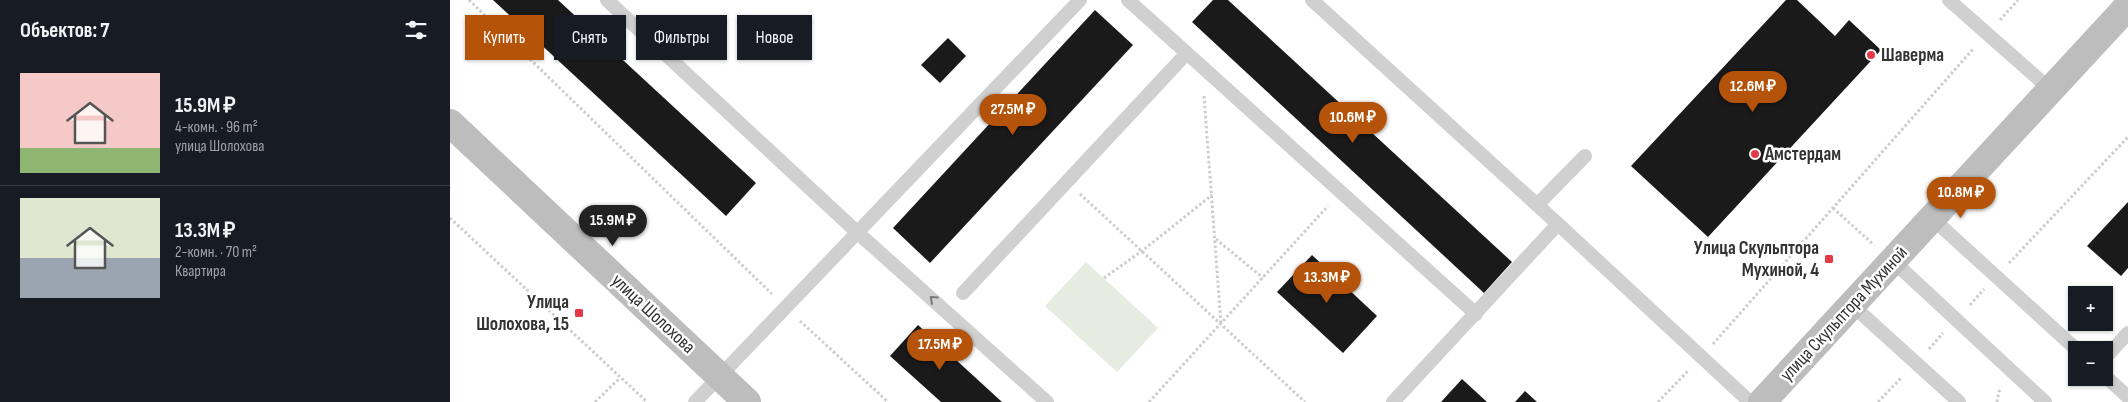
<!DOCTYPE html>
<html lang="ru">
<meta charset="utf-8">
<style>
body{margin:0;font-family:"Sofia Sans Condensed",sans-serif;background:#242831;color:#f1f3f6;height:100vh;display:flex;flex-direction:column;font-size:19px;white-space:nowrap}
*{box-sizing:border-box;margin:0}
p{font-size:16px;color:#9ea1a6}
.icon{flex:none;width:28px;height:28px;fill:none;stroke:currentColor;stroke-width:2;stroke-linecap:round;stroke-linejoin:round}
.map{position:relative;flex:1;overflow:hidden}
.sheet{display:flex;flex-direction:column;background:#171b24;width:450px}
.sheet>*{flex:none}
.guide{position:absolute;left:15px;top:15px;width:475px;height:45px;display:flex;gap:10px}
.controls{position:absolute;left:1618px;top:286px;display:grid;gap:10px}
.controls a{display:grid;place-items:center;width:45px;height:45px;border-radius:0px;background:#171b24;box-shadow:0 1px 4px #0004;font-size:25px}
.price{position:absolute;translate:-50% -42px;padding:0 11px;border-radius:18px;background:#b45309;color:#fff;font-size:16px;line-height:32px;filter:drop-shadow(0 1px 2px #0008)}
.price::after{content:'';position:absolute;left:50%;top:30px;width:15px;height:11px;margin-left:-8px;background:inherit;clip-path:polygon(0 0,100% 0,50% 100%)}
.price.selected{background:#222;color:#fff}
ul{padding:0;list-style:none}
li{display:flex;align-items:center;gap:15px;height:125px;padding:0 20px}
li+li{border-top:1px solid #363941}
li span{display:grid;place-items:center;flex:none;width:140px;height:100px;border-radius:0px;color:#555}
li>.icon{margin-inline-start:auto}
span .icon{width:60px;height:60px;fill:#fffc;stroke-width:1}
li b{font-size:21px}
h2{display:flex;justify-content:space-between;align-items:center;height:60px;padding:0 20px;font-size:21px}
.pill{padding:0 18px;border-radius:0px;background:#171b24;box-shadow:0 1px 4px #0004;font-size:18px;line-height:45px}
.pill.selected{background:#b45309;color:#fff}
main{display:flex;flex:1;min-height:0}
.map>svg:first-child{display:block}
.green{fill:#e6ecdf}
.building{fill:#1a1a1a}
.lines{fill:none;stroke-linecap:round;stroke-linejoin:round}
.path{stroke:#cdcdcd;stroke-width:3;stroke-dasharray:2.5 2.5;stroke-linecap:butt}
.lane{stroke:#d0d0d0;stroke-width:14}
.secondary{stroke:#bdbdbd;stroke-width:28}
.oneway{stroke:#7a7a7a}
.poi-dot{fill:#e63946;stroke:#fff;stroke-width:2}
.labels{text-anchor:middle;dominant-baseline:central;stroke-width:5;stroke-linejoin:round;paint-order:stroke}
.poi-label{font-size:19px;font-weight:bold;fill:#333;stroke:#fff;text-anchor:start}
.street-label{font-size:19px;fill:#333;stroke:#fff}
</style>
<main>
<section class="sheet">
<h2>Объектов: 7<svg class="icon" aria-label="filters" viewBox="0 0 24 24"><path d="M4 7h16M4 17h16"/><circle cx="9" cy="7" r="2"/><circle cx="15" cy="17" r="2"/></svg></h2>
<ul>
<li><span style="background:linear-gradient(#f6c9c9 75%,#8fb573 0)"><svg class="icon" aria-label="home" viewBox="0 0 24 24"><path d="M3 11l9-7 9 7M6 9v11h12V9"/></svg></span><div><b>15.9M ₽</b><p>4-комн. · 96 m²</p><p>улица Шолохова</p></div></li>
<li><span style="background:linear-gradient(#dfe7d0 60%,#9aa5b1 0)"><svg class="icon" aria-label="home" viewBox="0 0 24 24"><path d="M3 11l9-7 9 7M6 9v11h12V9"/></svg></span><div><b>13.3M ₽</b><p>2-комн. · 70 m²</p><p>Квартира</p></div></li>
</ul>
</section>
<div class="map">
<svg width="1678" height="402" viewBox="0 0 1678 402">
<rect width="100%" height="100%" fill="#fff"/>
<polygon class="green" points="636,262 708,328 667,372 595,306"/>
<g class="building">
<polygon points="43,0 108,0 306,183 276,216"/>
<polygon points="763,0 778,0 1062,262 1034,293 742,22"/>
<polygon points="1336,0 1347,0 1385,36 1399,20 1431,50 1258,237 1181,166"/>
<polygon points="645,10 683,45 480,263 443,228"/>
<polygon points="498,38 516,56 490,83 471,65"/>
<polygon points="1678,202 1678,268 1671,276 1637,246"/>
<polygon points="862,255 927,316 893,353 827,292"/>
<polygon points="468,325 552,402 491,402 440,356"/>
<polygon points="1012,379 1037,402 991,402"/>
<polygon points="1075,391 1087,402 1065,402"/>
</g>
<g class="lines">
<g class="path">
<polyline points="19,0 322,294"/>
<polyline points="1550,20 1568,0"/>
<polyline points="754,96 771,324"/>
<polyline points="630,194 855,402"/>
<polyline points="1383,208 1424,245"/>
<polyline points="0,218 197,402"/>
<polyline points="766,239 813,278"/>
<polyline points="1559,263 1678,137"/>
<polyline points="654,278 692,251 762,195"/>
<polyline points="1520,305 1534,289"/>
<polyline points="350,321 438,402"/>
<polyline points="1263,344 1524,48"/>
<polyline points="1479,349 1493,333"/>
<polyline points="145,402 170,378"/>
<polyline points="699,402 878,206"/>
<polyline points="1208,402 1239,370"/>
<polyline points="1428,402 1452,377"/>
<polyline points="1547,402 1550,387"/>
</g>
<g class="lane">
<polyline points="157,0 408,233 597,402"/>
<polyline points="678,0 1026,314"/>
<polyline points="862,0 1108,224 1300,402"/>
<polyline points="1499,0 1601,90"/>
<polyline points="1087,205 1135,156"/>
<polyline points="1483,219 1627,350"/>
<polyline points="1443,261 1595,402"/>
<polyline points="513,293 736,54"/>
<polyline points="1402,305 1509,402"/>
<polyline points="1654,359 1678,333"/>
<polyline points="1654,375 1678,397"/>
<polyline points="245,402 630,0"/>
<polyline points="943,402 1108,224"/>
</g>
<g class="secondary">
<polyline points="0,123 297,402"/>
<polyline points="1312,402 1678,6"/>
</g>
</g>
<defs><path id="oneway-chevron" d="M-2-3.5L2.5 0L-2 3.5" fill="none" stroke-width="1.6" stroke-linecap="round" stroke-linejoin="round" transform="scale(1.25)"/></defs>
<use class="oneway" href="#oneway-chevron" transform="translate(483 299) rotate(-138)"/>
<g class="poi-dot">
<circle cx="1421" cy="55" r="5"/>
<circle cx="1305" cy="154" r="5"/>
<rect x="1374" y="254" width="10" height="10" rx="2.5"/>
<rect x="124" y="308" width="10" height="10" rx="2.5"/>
</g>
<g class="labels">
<g class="poi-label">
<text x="1431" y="55">Шаверма</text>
<text x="1315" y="154">Амстердам</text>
<text x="1369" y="248" text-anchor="end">Улица Скульптора<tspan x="1369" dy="22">Мухиной, 4</tspan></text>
<text x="119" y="302" text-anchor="end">Улица<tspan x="119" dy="22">Шолохова, 15</tspan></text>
</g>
<g class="street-label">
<text transform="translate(203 314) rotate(43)">улица Шолохова</text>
<text transform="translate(1394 314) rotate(-47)">улица Скульптора Мухиной</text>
</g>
</g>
</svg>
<div class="controls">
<a>+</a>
<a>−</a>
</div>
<b class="price" style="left:1303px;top:113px">12.6M ₽</b>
<b class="price" style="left:563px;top:136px">27.5M ₽</b>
<b class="price" style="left:903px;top:144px">10.6M ₽</b>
<b class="price" style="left:1511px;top:219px">10.8M ₽</b>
<b class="price selected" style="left:163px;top:247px">15.9M ₽</b>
<b class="price" style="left:877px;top:304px">13.3M ₽</b>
<b class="price" style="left:490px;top:371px">17.5M ₽</b>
<div class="guide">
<a class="pill selected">Купить</a>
<a class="pill">Снять</a>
<a class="pill">Фильтры</a>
<a class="pill">Новое</a>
</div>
</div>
</main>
